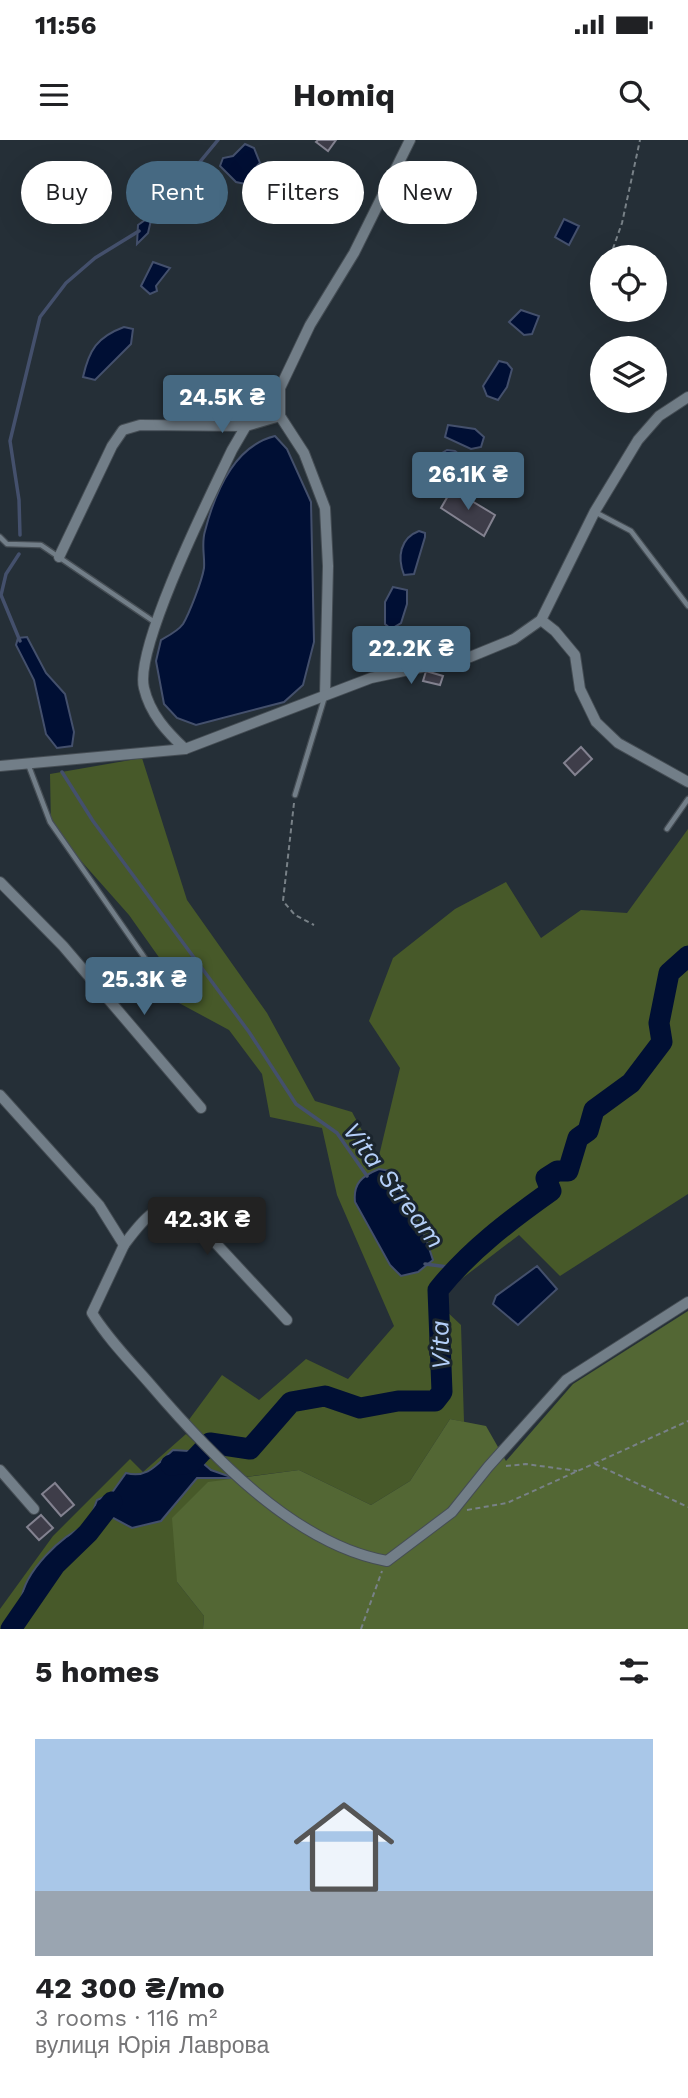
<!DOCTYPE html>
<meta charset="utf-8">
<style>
body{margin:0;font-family:"Work Sans",sans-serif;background:#f2f2f2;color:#202124;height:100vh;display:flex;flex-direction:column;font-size:26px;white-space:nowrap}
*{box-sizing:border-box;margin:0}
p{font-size:23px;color:#757577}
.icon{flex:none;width:38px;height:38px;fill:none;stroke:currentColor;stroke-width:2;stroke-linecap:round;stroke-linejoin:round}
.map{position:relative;height:1489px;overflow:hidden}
.side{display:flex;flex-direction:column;background:#fff;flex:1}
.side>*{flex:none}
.banner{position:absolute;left:21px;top:21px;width:648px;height:63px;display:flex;gap:14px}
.controls{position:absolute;left:590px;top:105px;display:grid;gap:14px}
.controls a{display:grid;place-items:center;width:77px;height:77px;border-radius:50%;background:#fff;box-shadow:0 7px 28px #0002;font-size:35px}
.price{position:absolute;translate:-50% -60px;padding:0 16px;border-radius:7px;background:#466982;color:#fff;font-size:23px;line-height:46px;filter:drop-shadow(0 2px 4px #0008)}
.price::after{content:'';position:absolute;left:50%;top:42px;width:21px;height:16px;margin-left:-10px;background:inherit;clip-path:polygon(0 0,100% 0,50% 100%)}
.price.selected{background:#222;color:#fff}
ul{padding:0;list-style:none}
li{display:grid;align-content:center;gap:14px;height:371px;padding:0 35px}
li+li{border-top:2px solid #e0e0e0}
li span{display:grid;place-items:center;height:217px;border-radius:0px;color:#555}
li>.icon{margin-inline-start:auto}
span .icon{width:126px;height:126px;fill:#fffc;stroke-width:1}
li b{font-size:30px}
h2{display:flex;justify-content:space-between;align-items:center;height:84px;padding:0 35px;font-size:30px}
.pill{padding:0 24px;border-radius:32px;background:#fff;box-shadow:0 7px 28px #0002;font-size:24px;line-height:63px}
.pill.selected{background:#466982;color:#fff}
.status{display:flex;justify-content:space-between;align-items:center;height:49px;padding:0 35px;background:#fff;direction:ltr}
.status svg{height:19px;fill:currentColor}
header{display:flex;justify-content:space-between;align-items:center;height:91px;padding:0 35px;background:#fff;font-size:32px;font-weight:700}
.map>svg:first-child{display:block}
.green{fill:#475929}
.forest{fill:#536734}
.water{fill:#000f34;stroke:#44506c;stroke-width:2}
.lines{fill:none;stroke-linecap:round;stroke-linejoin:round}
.stream{stroke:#44506c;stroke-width:3.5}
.river{stroke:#000f34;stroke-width:21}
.building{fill:#3e3d49;stroke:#838290;stroke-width:2}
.service-casing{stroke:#454d54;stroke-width:7}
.minor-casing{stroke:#454d54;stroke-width:12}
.path{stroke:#788187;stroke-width:2;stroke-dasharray:5 3.5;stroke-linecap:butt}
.service{stroke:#727e88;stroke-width:4.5}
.minor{stroke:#727e88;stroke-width:10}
.labels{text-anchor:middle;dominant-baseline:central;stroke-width:6;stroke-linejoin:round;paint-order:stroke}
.water-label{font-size:26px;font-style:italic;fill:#b4cff8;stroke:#1b252d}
</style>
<div class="status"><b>11:56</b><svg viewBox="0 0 49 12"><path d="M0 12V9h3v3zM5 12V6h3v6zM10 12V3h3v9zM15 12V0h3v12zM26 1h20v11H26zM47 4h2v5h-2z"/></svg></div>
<header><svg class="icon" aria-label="menu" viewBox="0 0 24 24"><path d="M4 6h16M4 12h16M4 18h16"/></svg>Homiq<svg class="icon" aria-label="search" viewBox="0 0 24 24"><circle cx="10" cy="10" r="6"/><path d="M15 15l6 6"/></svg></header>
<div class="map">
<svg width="688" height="1489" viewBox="0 0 688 1489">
<rect width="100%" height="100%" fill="#252f37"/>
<g class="green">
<polygon points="142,618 187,760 267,873 315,961 352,972 378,1020 400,928 369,881 393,818 455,769 506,742 541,798 581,770 627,773 688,689 688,1054 560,1136 519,1095 443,1153 442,1167 461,1185 464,1282 450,1279 410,1341 371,1365 299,1330 245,1337 188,1281 222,1235 259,1260 306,1219 348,1239 394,1186 337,1055 322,988 270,977 262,934 229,890 179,863 163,823 129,775 51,687 50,634"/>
<polygon points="186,1294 234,1338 177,1442 204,1476 203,1489 0,1489 0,1469 53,1396 130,1319 143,1332"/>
</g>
<polygon class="forest" points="688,1171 688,1489 203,1489 204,1476 177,1442 172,1378 208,1342 299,1330 371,1365 410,1341 450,1279 486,1286 506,1321 573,1244"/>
<g class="water">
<polygon points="245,4 254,8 260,23 254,29 250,45 236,42 220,26 223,18 233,16"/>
<polygon points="169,69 169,72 151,80 148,93 137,104 138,85 155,73"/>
<polygon points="564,79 579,86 569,105 555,97"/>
<polygon points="153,122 170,128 156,146 157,151 150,154 141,146"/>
<polygon points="521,170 539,176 532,194 524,195 509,182"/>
<path d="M124,187L133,189L131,204L95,240L83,237C89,210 97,197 124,187Z"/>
<polygon points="499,221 507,223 512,229 507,247 498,260 487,256 483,246"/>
<polygon points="448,285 475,289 484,297 481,307 471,309 445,297"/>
<path d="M275,296L287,309L311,362L314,502L303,545L284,562L196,585L177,578L164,564L156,521L161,500C168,496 178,491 183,484C189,474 202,441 204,428C205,416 201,404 205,391C215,352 234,306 275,296Z"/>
<polygon points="447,310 455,311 466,320 466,325 458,333 443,324 442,313"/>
<path d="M419,391L425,393V397L414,434L404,435C397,417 400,398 419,391Z"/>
<polygon points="393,447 407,450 407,464 401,483 391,489 385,484 385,462"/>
<polygon points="27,497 46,533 65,554 74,592 72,606 57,608 46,594 34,540 16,505 18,498"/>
<path d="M379,1029L390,1031L426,1099L433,1120L418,1132L401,1136L390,1125L355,1062C353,1043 362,1036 379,1029Z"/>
<polygon points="537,1126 557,1149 518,1185 493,1164 496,1156"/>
<path d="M173,1310L189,1311L211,1330L234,1338H197L161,1381L132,1388L106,1374L43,1432L48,1452L40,1459L21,1461C24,1432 61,1395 88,1385L97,1360L111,1354L126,1333C148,1339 157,1324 173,1310Z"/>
</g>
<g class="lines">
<g class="stream">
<polyline points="157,74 218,0"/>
<polyline points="20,395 19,360 10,301 40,177 66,143 95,118 139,91"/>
<polyline points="19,414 6,434 1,455 20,501"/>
<polyline points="62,632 93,681 249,892 296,964 337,993 367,1036"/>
<polyline points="425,1124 456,1128"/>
</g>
<g class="river">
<path d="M171,1325L191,1323L210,1303L250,1309L291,1262L325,1256L360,1268L398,1261H435L442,1252L438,1150C469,1111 510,1080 551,1051L546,1038L557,1031H568L578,998L588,991L594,970L631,943L662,902L659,883L669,833L688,816"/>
<polyline points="11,1489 55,1425 88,1393 112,1362"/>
</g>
</g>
<g class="building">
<polygon points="318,0 336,0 328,11 316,2"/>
<polygon points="452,349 495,375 484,396 441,368"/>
<polygon points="426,531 443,536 440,545 423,541"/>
<polygon points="581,607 592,619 575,635 564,623"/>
<polygon points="55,1343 74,1365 61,1376 42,1354"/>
<polygon points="41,1375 53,1388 39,1400 27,1387"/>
</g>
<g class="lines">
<defs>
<g id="service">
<polyline points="595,372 631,391 688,466"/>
<polyline points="0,397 7,404 41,405 156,483"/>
<polyline points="28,624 50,682 149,824 181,860"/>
<polyline points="295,655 325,556"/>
<polyline points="667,689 688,659"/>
</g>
<g id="minor">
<polyline points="280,276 304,313 325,368 328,426 325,555"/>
<polyline points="59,417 112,306 123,290 140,285 246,286"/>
<polyline points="541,480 555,491 575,515 580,549 596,582 618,603 688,642"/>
<path d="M185,609C167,592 150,574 144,548C134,508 211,354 232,310L246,286L280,276V248L310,185L354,113L410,0"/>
<polyline points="0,626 185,609 371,538 470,517 514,499 541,480 595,371 638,300 659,276 688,257"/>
<polyline points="0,742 63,806 201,968"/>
<path d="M0,955L99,1065L124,1105L92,1173C108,1199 130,1221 150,1244C209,1313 293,1404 387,1421L452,1372L488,1327L566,1240L688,1162"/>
<path d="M124,1105C140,1084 157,1058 185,1070L287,1180"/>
<polyline points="0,1330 34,1369"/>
</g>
</defs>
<use href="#service" class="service-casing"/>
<use href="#minor" class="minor-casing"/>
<g class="path">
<polyline points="610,117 622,83 640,0"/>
<polyline points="602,135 602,134"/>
<polyline points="294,663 283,761 295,775 314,785"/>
<polyline points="595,1324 688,1367"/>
<polyline points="506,1326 526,1324 577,1331"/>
<polyline points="467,1370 507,1363 688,1281"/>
<polyline points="361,1489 382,1431"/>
</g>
<use href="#service" class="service"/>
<use href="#minor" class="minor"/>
</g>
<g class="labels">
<g class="water-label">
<text transform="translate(394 1045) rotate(53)">Vita Stream</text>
<text transform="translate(440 1205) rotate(-92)">Vita</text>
</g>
</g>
</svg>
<div class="controls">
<a><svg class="icon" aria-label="locate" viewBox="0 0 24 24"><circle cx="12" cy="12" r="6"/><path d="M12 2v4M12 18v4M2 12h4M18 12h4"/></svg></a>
<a><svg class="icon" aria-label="layers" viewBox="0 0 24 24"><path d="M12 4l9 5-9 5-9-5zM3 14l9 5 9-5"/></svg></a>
</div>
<b class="price" style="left:222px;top:295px">24.5K ₴</b>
<b class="price" style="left:468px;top:372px">26.1K ₴</b>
<b class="price" style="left:411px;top:546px">22.2K ₴</b>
<b class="price" style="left:144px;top:877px">25.3K ₴</b>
<b class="price selected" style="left:207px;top:1117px">42.3K ₴</b>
<div class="banner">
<a class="pill">Buy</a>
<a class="pill selected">Rent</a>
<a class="pill">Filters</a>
<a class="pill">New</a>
</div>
</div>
<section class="side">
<h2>5 homes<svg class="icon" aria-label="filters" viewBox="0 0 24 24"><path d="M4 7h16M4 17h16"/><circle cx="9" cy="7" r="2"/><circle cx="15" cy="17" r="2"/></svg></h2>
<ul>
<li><span style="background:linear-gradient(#a9c7e8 70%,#9aa5b1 0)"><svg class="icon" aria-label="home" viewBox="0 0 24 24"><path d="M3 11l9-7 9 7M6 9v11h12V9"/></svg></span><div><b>42 300 ₴/mo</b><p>3 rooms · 116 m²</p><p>вулиця Юрія Лаврова</p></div></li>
</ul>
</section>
